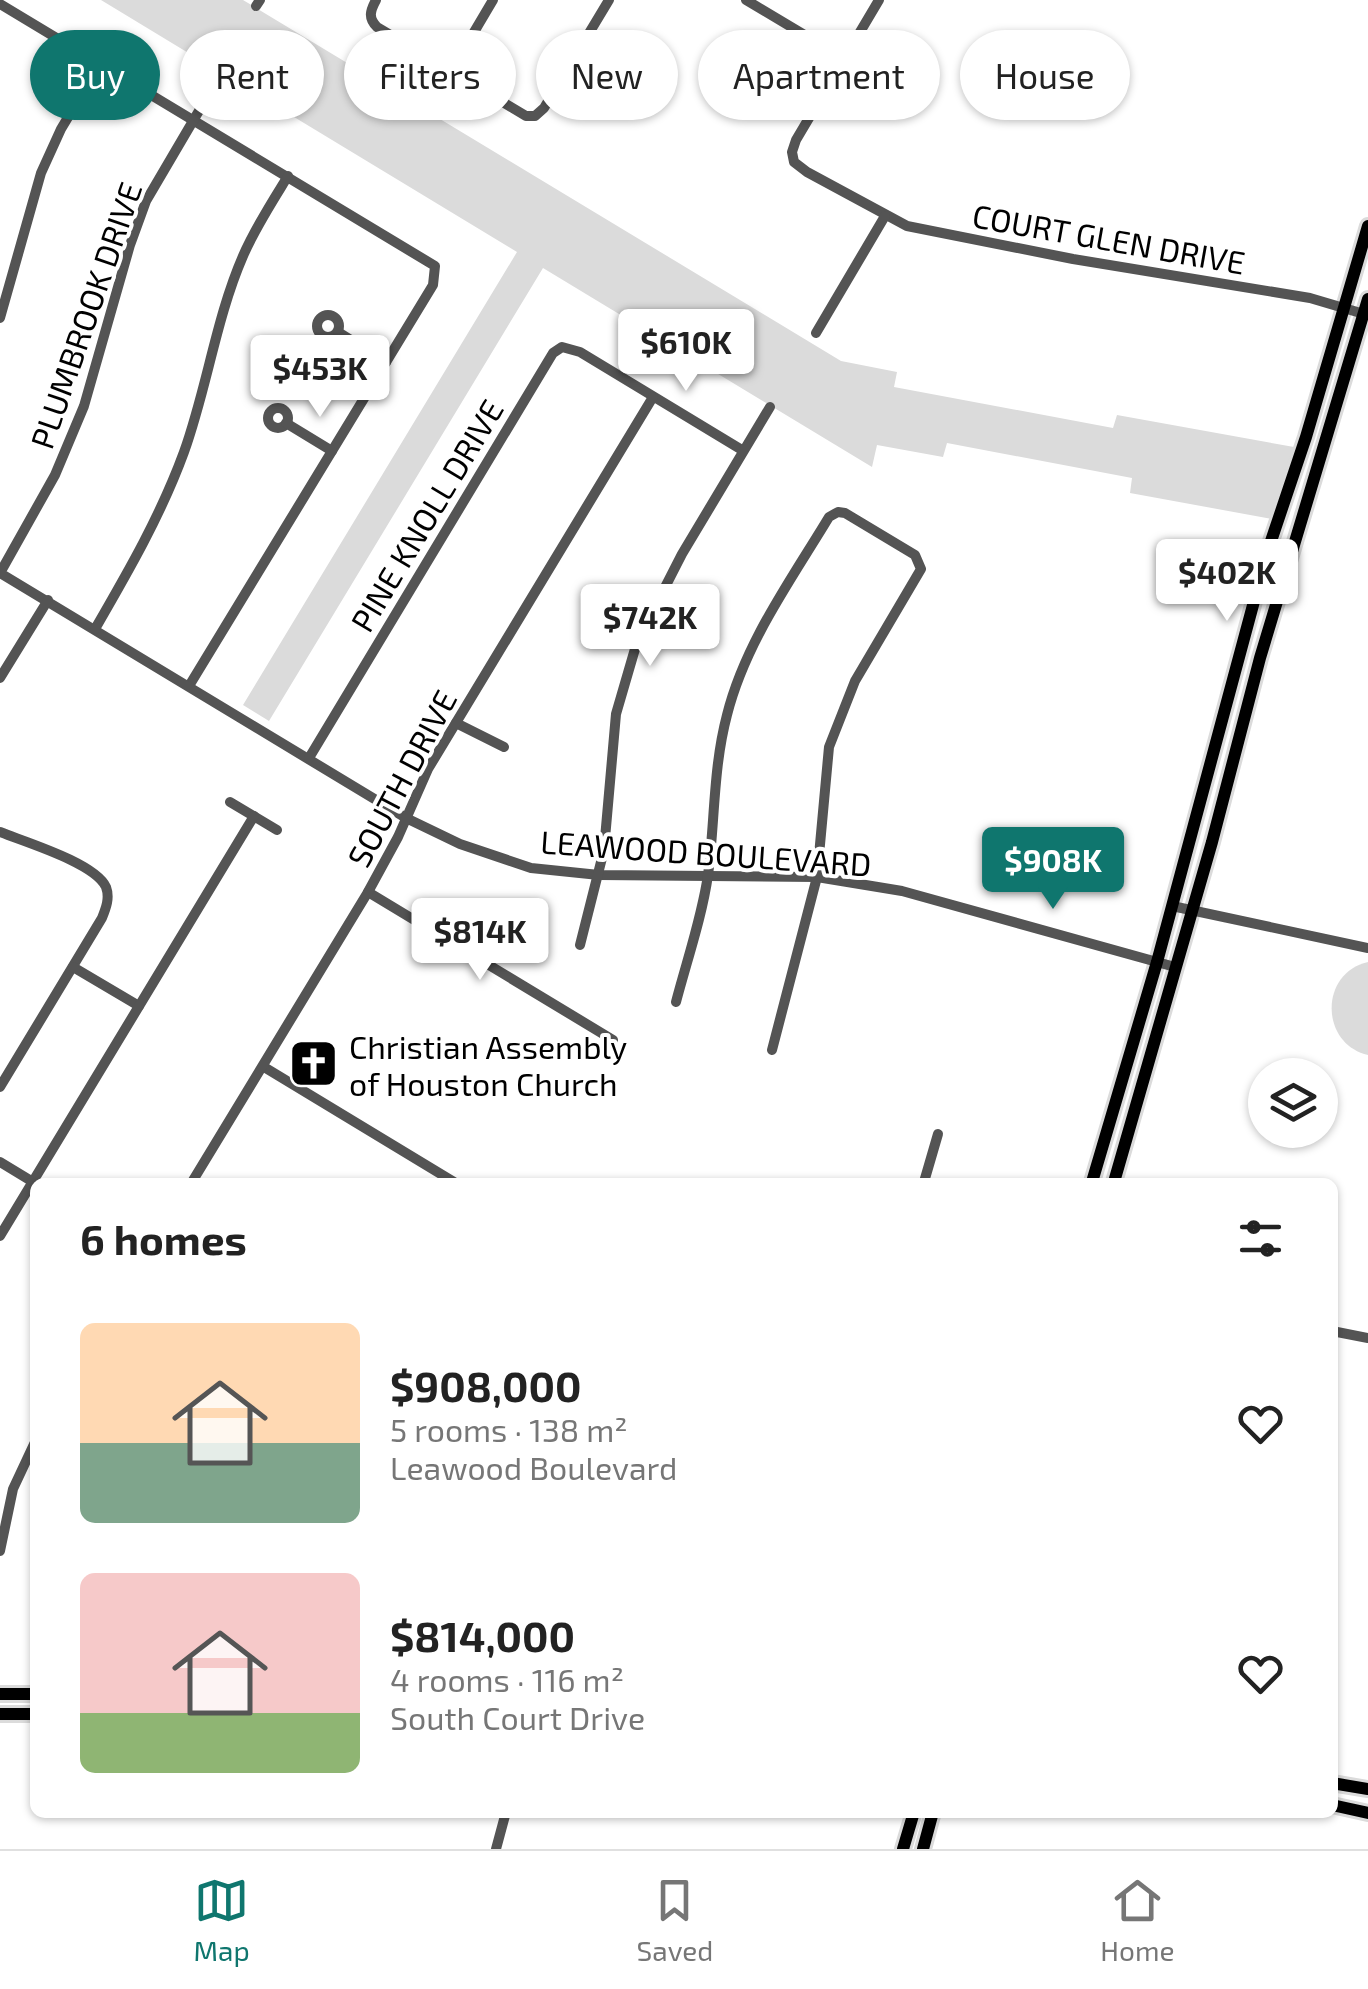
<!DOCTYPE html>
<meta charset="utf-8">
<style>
body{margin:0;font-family:"Exo 2",sans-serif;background:#f6f6f6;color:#222;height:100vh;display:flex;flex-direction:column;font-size:38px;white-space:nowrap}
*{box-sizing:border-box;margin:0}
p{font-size:32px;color:#767676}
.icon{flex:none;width:55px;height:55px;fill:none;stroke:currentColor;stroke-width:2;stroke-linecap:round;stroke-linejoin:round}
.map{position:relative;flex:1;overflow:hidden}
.drawer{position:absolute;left:30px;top:1178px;width:1308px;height:640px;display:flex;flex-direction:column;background:#fff;border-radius:15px;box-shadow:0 2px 8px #0004}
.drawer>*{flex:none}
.top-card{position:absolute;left:30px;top:30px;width:1310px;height:90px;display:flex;gap:20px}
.controls{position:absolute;left:1248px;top:1058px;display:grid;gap:20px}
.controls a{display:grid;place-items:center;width:90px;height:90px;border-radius:50%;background:#fff;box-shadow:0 2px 8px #0004;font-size:50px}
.price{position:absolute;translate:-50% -85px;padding:0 22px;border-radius:10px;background:#fff;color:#222;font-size:32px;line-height:65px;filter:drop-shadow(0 2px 5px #0008)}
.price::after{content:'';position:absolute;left:50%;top:60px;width:30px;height:22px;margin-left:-15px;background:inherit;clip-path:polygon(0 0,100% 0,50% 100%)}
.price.current{background:#0f766e;color:#fff}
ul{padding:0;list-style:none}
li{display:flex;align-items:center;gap:30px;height:250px;padding:0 50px}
li span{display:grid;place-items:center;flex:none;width:280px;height:200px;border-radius:15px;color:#555}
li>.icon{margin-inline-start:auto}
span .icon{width:120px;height:120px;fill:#fffc;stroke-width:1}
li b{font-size:42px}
h2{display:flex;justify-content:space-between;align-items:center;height:120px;padding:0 50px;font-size:42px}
.tag{padding:0 35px;border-radius:45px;background:#fff;box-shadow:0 2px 8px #0004;font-size:35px;line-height:90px}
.tag.current{background:#0f766e;color:#fff}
.menu{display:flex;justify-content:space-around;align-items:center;height:140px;border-top:2px solid #e0e0e0;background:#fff;font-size:28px;color:#767676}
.menu a{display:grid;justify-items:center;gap:5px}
.menu .current{color:#0f766e}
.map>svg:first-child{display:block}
.green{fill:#dbdbdb}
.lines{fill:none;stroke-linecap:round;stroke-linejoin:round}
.major-casing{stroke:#dbdbdb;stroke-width:18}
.minor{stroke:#545454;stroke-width:10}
.major{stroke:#000;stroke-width:12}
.labels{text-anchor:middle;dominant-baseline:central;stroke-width:8;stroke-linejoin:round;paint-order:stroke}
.street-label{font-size:32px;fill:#000;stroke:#fff}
.poi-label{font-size:32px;fill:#000;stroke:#fff;text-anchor:start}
</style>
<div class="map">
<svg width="1368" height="1849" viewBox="0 0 1368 1849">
<rect width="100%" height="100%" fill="#fff"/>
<g class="green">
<polygon points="101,0 243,0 841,361 897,372 894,387 1113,428 1117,415 1294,447 1272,519 1130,493 1132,478 947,443 943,457 877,445 872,467 543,268 269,721 243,705 517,252"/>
<path d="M1368,962V1055C1320,1044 1319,973 1368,962Z"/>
</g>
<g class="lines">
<defs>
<g id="major">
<polyline points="1092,1182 1157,962 1267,553 1306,437 1368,226"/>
<polyline points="1114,1182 1212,842 1260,658 1368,299"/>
<polyline points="0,1694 35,1694"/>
<polyline points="0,1714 35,1714"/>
<polyline points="1332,1783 1368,1789"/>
<polyline points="1332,1805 1368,1813"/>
<polyline points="903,1849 914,1812"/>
<polyline points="923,1849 933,1812"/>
</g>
</defs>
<use href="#major" class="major-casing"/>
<g class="minor">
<path d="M376,0C370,11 368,18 377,27L526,116H535L544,108L609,0"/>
<polyline points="746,0 808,37 842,62"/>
<polyline points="879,0 796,140 792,152 794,162 807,172 907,226 1073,259 1310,298 1364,314"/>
<polyline points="0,4 435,266 433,285 189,686"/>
<polyline points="256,6 260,0"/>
<polyline points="451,71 493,0"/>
<polyline points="220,75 146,201 130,245 84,406 55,475 0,573 406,818 460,844 531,868 599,875 817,877 902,891 1175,967"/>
<circle cx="328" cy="326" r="11"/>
<polyline points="0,318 41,173 61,129 100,64"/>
<polyline points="338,332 386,362"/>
<polyline points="816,333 885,216"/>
<circle cx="278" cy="418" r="10"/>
<polyline points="286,423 332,451"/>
<path d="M95,629C128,572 161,515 184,452C207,388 216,318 243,256C255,228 272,202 288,176"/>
<polyline points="0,678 48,600"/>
<polyline points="456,723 504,747"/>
<polyline points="309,758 553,353 562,347 580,352 742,450"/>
<polyline points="230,802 277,830"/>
<path d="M0,832C25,842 95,863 106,887C110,898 106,908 102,918L0,1087"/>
<polyline points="368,892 613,1040"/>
<polyline points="1172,906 1368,948"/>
<polyline points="580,945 604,850 616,714 637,642 682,554 770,407"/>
<polyline points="73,967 139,1006"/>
<path d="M676,1002C687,960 702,917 708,875C715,821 713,768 727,715C745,643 791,580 829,517L838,512L845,513L915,555L921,569L855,681L829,747L817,877L772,1050"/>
<polyline points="264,1067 454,1182"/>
<polyline points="0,1162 33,1182"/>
<polyline points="192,1182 368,892 398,837 428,769 653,397"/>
<polyline points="924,1182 938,1134"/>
<polyline points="0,1236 254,816"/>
<polyline points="1332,1331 1368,1338"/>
<polyline points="0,1551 13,1489 35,1442"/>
<polyline points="496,1849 506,1812"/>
</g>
<use href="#major" class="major"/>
</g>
<defs>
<symbol id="church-square" viewBox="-11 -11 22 22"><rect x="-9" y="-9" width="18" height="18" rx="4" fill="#000" stroke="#fff"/><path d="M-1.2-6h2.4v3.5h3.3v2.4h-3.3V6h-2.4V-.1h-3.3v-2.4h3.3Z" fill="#fff"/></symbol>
</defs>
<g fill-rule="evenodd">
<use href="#church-square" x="286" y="1036" width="55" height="55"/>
</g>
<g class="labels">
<g class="street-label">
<text transform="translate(1109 238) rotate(10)">COURT GLEN DRIVE</text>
<text transform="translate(85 315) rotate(-71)">PLUMBROOK DRIVE</text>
<text transform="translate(426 515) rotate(-59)">PINE KNOLL DRIVE</text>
<text transform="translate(401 778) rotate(-62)">SOUTH DRIVE</text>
<text transform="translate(706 852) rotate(4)">LEAWOOD BOULEVARD</text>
</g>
<g class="poi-label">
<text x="349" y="1046">Christian Assembly<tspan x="349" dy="37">of Houston Church</tspan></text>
</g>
</g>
</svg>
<div class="controls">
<a><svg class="icon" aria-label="layers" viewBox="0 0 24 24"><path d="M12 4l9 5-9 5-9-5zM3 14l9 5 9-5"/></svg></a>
</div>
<b class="price" style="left:686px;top:394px">$610K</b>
<b class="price" style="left:320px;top:420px">$453K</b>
<b class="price" style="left:1227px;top:624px">$402K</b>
<b class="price" style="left:650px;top:669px">$742K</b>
<b class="price current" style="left:1053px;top:912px">$908K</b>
<b class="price" style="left:480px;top:983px">$814K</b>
<div class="top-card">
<a class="tag current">Buy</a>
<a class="tag">Rent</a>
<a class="tag">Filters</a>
<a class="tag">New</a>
<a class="tag">Apartment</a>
<a class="tag">House</a>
</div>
<section class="drawer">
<h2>6 homes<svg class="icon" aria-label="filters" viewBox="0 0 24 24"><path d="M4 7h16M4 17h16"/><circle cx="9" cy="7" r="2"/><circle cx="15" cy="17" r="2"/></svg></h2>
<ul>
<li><span style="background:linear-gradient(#ffd9b3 60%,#7fa58c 0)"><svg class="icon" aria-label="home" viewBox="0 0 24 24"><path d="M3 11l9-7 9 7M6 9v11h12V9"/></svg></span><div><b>$908,000</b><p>5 rooms · 138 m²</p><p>Leawood Boulevard</p></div><svg class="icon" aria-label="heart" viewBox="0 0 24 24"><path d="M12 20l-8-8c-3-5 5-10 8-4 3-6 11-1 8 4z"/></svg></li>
<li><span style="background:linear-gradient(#f6c9c9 70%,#8fb573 0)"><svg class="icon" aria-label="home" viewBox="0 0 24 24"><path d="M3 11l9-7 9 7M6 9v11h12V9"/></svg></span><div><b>$814,000</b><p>4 rooms · 116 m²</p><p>South Court Drive</p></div><svg class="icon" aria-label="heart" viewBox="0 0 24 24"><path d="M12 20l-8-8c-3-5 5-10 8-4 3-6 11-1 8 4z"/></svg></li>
</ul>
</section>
</div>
<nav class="menu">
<a class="current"><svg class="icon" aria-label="map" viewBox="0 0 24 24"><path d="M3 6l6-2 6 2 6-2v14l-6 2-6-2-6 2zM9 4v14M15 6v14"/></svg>Map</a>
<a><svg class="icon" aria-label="saved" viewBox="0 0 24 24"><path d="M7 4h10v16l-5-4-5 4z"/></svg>Saved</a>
<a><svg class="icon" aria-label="home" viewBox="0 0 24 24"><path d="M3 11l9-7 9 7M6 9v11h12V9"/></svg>Home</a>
</nav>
